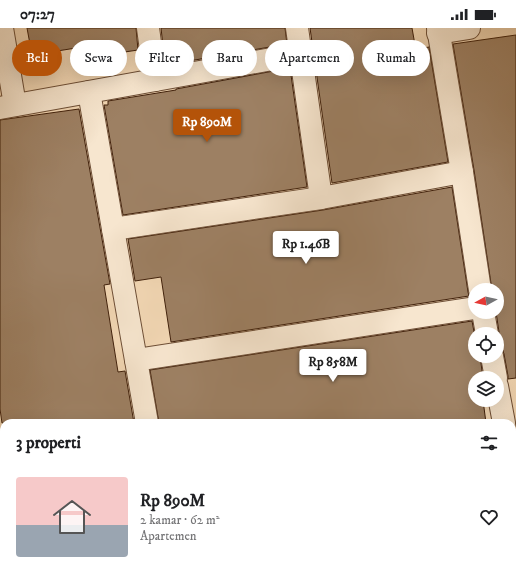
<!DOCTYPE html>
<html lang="id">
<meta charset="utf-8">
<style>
body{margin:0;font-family:"IM FELL DW Pica",serif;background:#f6f6f6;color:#202124;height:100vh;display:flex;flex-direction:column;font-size:15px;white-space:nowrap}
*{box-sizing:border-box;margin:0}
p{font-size:13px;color:#757577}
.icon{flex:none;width:22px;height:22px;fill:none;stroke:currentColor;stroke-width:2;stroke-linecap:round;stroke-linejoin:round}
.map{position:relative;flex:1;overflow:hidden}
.sheet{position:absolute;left:0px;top:391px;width:516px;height:156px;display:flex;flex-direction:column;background:#fff;border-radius:12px 12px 0 0;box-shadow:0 4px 16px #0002}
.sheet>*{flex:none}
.guide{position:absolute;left:12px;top:12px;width:492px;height:36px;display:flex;gap:8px}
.needle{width:26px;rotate:262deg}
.fabs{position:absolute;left:468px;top:255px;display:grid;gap:8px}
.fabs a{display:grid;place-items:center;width:36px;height:36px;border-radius:50%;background:#fff;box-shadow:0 4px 16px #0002;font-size:20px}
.price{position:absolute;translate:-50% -34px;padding:0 9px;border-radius:4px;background:#fff;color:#222;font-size:13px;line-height:26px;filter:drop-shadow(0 1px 2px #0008)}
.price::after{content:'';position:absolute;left:50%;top:24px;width:12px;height:9px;margin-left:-6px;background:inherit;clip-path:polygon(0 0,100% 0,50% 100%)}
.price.active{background:#b45309;color:#fff}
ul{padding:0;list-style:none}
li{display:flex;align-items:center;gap:12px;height:100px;padding:0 16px}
li span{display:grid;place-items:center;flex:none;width:112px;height:80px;border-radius:4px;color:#555}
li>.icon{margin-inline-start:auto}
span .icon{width:48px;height:48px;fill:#fffc;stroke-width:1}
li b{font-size:17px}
h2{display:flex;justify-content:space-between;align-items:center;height:48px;padding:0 16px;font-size:17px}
.chip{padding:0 14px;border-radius:18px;background:#fff;box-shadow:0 4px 16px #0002;font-size:14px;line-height:36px}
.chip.active{background:#b45309;color:#fff}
.status{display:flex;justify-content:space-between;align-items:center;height:28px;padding:0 20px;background:#fff;direction:ltr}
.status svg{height:11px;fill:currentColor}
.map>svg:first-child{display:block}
.building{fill:#9d8063;stroke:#40200b}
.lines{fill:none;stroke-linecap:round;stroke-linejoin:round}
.minor-casing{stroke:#6d4e36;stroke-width:24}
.minor{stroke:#f7e6cf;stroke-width:22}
</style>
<div class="status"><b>07:27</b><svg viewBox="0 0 49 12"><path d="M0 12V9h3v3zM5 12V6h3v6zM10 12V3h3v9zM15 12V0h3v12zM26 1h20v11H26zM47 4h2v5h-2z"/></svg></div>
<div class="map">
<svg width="516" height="547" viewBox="0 0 516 547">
<rect width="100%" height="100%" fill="#f3d8b5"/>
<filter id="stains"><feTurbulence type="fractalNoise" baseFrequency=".005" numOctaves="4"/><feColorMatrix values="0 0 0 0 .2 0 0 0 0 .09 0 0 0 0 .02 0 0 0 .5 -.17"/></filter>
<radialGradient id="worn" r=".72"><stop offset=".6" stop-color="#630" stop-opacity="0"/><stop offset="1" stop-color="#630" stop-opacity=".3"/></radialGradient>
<g class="building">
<polygon points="27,0 136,0 138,22 78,31 76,20 32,27"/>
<polygon points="161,0 285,0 287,16 172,36 169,17 163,18"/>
<polygon points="310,0 412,0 415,17 417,17 418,21 429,19 448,134 332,155"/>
<polygon points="516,7 516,350 508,351 508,348 504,326 502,320 497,317 499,304 496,284 497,284 497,262 492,262 474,142 453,16"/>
<polygon points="290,40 307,159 123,187 104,77 108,77 108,73 176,62 176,61"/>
<polygon points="79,81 110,256 104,257 118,344 125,343 134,395 2,395 0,381 0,92"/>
<polygon points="452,159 468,264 469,268 171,314 161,249 135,253 128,211 323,182"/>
<polygon points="472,293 475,309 475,328 480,328 483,350 475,350 475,372 483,372 486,395 159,395 150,342"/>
</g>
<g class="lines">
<defs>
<g id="minor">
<polyline points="2,0 15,77"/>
<polyline points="148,0 155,52"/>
<polyline points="297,0 321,170"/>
<polyline points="438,0 462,144 480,262"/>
<polyline points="438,5 469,0"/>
<polyline points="89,64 147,395"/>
<polyline points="0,80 300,26"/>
<polyline points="113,201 321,170 462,144"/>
<polyline points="483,284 487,306"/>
<polyline points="492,328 496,350"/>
<polyline points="136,332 475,280"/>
<polyline points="497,358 504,395"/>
<polyline points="512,443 516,468"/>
<polyline points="0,481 4,504"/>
<polyline points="11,543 11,547"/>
<polyline points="172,543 173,547"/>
<polyline points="514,547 516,547"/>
</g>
</defs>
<use href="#minor" class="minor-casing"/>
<use href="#minor" class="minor"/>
</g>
<rect width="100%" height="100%" filter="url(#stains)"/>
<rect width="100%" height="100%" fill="url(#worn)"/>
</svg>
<div class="fabs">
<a><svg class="needle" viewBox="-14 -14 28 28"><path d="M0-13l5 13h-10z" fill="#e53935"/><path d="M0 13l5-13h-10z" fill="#757577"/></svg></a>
<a><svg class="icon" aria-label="locate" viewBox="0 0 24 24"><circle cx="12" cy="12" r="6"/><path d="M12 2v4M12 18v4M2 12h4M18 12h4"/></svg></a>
<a><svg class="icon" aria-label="layers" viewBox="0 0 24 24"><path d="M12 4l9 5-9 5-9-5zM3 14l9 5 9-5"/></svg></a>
</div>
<b class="price active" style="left:207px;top:115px">Rp 890M</b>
<b class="price" style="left:306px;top:237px">Rp 1.46B</b>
<b class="price" style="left:333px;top:355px">Rp 858M</b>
<div class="guide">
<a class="chip active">Beli</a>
<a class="chip">Sewa</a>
<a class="chip">Filter</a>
<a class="chip">Baru</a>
<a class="chip">Apartemen</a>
<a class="chip">Rumah</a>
</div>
<section class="sheet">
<h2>3 properti<svg class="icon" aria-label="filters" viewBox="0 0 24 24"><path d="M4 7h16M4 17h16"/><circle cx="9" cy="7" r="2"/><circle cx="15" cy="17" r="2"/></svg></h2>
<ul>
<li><span style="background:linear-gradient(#f6c9c9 60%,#9aa5b1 0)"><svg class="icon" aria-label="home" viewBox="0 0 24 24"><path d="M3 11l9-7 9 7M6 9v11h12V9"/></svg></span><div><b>Rp 890M</b><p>2 kamar · 62 m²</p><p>Apartemen</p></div><svg class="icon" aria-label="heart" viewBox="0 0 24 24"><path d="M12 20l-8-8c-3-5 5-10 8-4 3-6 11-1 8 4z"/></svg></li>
</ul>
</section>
</div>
